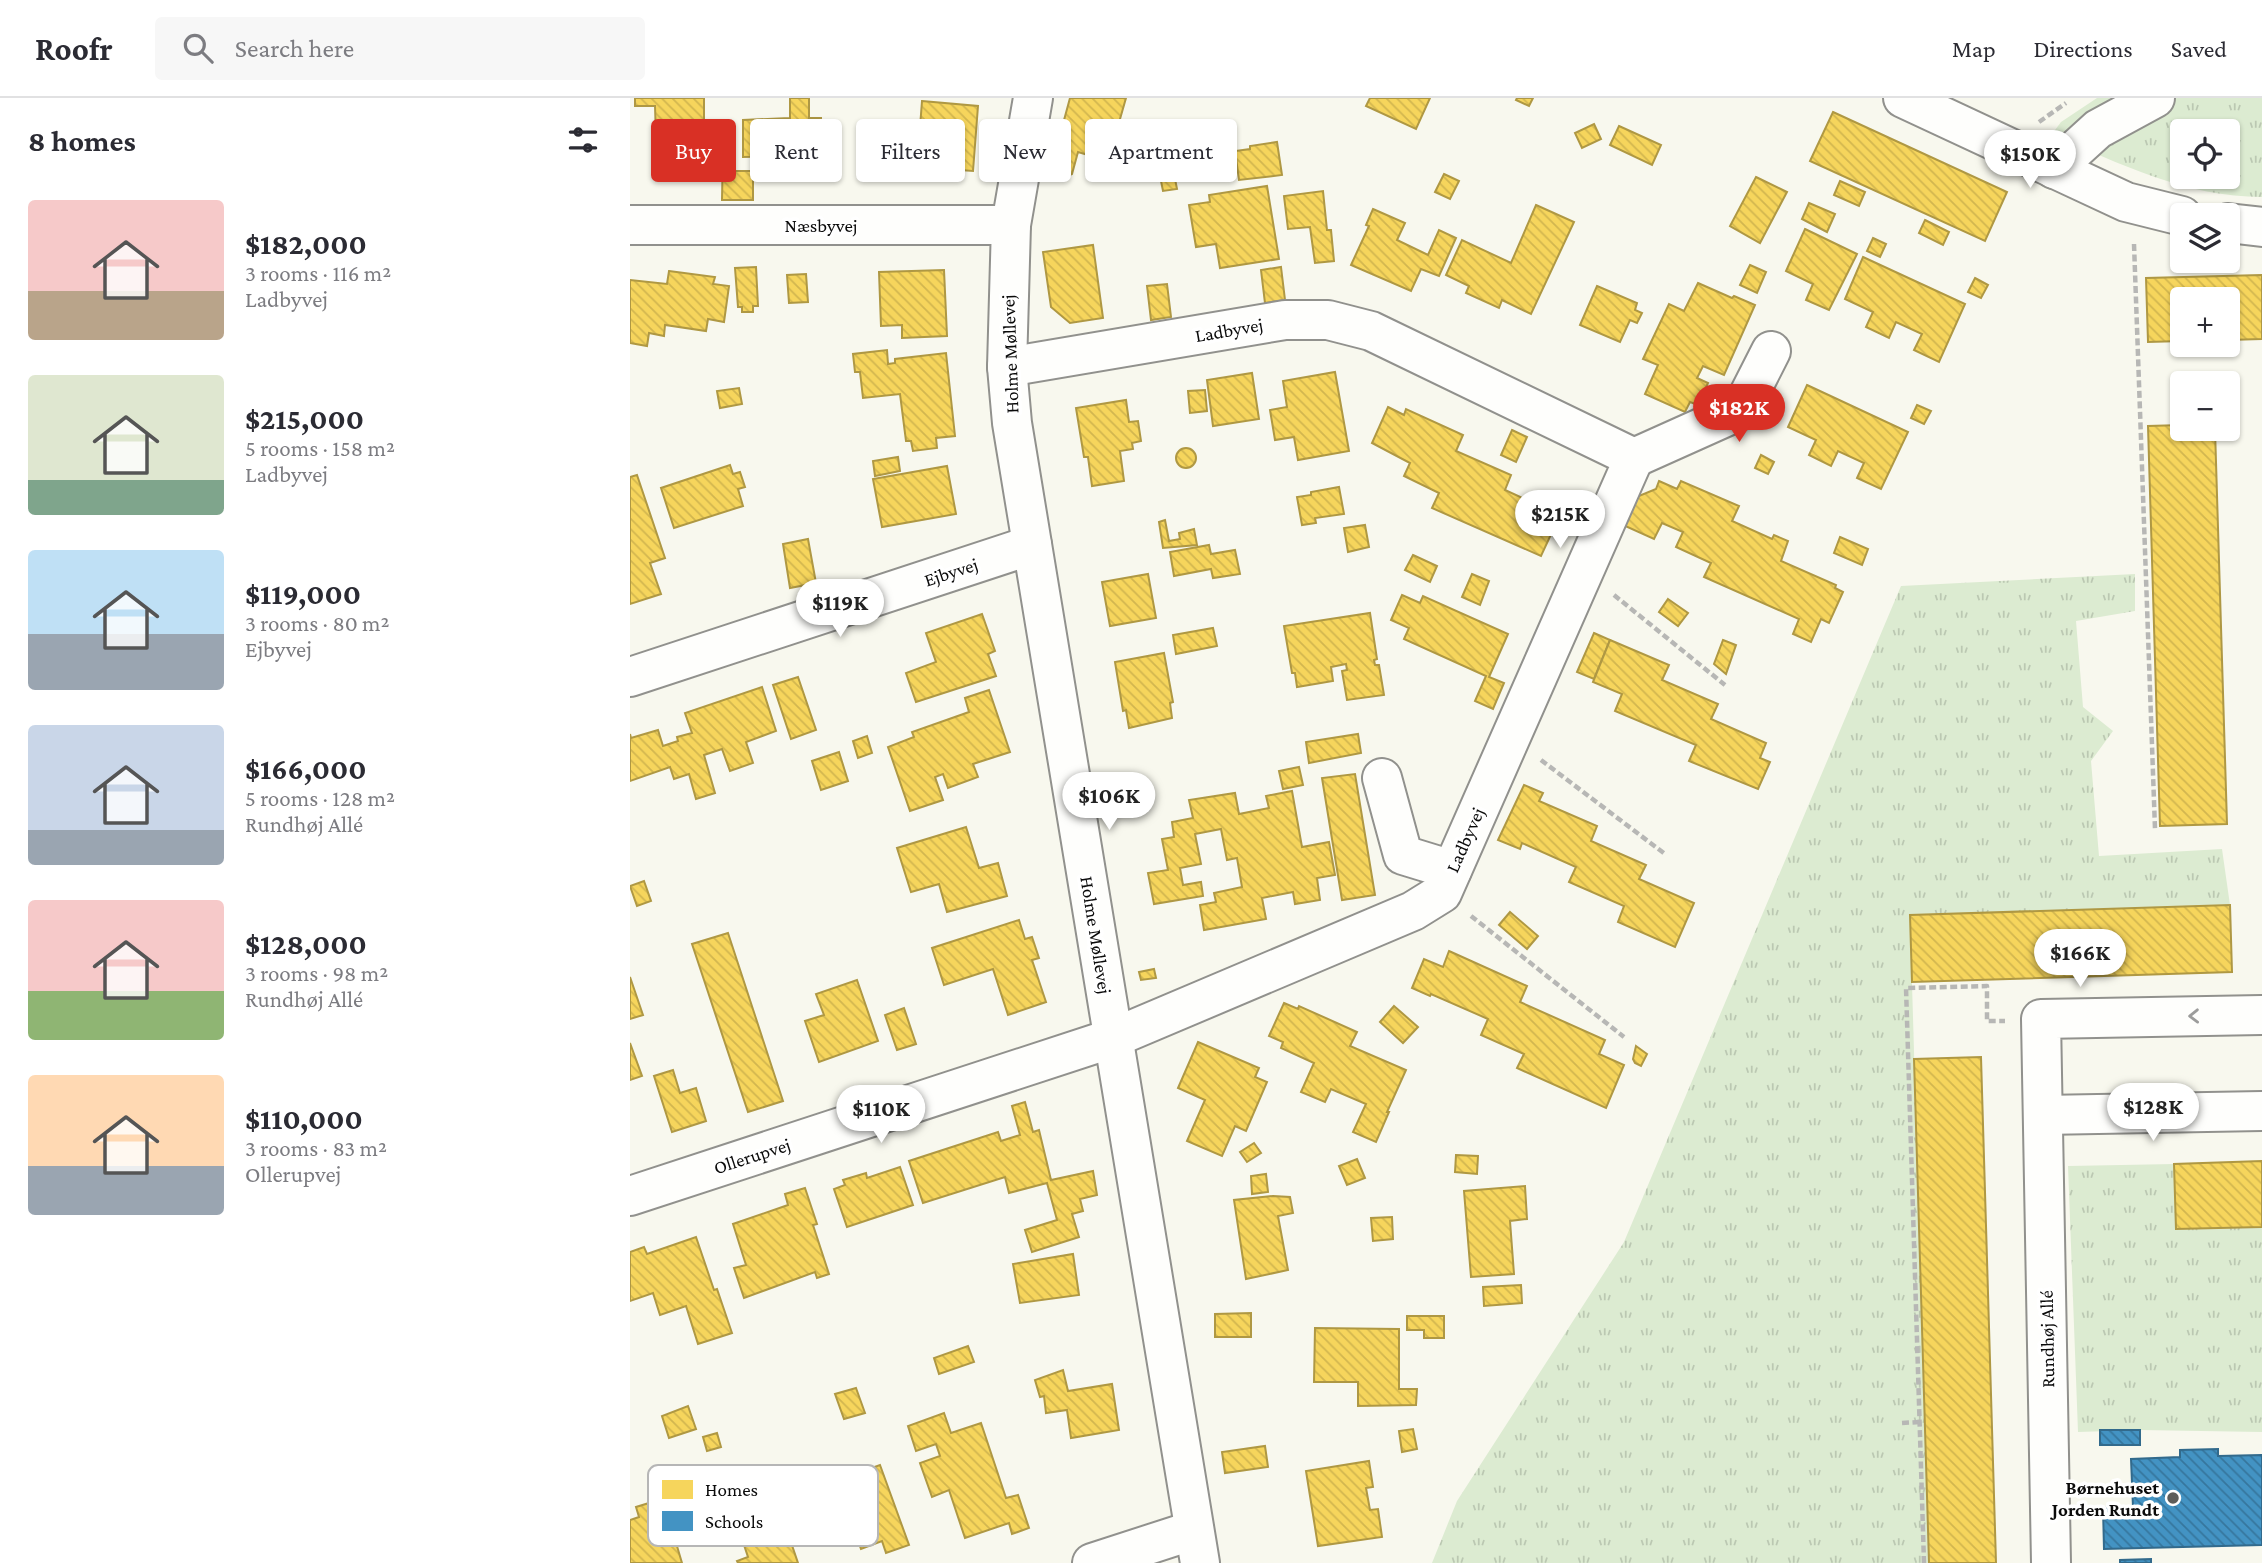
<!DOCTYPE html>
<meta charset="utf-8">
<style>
body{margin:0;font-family:"Crimson Pro",serif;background:#f7f7f7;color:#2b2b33;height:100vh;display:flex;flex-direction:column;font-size:26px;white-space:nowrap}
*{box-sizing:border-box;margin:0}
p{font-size:23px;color:#7c7c81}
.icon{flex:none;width:38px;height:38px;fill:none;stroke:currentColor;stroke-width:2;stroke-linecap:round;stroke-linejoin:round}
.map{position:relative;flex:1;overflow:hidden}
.details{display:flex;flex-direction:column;background:#fff;width:630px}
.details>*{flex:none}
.banner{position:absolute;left:21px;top:21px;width:665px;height:63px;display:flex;gap:14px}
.tools{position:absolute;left:1540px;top:21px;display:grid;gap:14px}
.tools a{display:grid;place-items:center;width:70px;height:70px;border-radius:7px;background:#fff;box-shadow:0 2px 5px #0004;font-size:35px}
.price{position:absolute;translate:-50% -60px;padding:0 16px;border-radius:24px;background:#fff;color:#222;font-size:23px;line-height:46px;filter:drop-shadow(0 2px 4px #0008)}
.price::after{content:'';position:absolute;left:50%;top:42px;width:21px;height:16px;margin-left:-10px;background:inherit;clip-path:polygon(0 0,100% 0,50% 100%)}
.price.active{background:#d93025;color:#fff}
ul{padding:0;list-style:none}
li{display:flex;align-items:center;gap:21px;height:175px;padding:0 28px}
li span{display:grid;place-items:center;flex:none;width:196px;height:140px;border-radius:7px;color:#555}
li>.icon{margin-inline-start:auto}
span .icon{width:84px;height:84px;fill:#fffc;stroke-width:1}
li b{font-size:30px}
h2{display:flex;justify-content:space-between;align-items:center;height:84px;padding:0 28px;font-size:30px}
.pill{padding:0 24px;border-radius:7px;background:#fff;box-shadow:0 2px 5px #0004;font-size:24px;line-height:63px}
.pill.active{background:#d93025;color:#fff}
header{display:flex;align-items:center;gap:42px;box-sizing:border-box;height:98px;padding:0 35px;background:#fff;border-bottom:2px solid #e1e1e2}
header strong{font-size:33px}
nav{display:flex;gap:38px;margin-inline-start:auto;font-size:24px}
.search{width:490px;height:63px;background:#f7f7f7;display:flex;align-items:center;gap:18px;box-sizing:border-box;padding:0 24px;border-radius:7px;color:#7c7c81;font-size:26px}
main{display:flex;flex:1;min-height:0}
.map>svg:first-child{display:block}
.grass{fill:url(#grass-tufts);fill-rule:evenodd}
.homes{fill:url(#homes-back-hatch);stroke:#af9843;stroke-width:2}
.schools{fill:url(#schools-back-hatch);stroke:#326a8c;stroke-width:2}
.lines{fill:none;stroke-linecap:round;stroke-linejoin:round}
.minor-casing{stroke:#91918d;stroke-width:42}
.path{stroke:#b7b7b5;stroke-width:4.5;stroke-dasharray:7 3.5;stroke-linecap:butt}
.minor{stroke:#fefefc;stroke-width:38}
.oneway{stroke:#9c9c9b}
.poi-dot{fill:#5d5d5a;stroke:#fff;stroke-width:2.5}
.labels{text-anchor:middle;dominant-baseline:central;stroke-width:7;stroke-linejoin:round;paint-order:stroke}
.street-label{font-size:19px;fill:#0a0a0a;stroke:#fff}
.poi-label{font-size:19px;font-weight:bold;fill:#0a0a0a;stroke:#fff;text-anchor:end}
.key{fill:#fff;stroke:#b6b6b6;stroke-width:2}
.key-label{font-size:19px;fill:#0a0a0a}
</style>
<header>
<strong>Roofr</strong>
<div class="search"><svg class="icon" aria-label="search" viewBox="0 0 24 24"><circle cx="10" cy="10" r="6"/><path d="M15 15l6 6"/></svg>Search here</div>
<nav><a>Map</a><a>Directions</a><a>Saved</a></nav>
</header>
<main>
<section class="details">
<h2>8 homes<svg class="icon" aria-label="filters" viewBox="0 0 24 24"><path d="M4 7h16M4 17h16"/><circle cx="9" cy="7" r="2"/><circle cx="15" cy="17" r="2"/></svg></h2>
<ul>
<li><span style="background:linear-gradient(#f6c9c9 65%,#b9a48a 0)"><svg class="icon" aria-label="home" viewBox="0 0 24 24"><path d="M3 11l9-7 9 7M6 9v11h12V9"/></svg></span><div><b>$182,000</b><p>3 rooms · 116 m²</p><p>Ladbyvej</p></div></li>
<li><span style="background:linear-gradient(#dfe7d0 75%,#7fa58c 0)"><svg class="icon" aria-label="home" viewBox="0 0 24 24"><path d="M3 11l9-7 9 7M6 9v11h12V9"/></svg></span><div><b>$215,000</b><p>5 rooms · 158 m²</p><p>Ladbyvej</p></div></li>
<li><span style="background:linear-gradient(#bfe0f5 60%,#9aa5b1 0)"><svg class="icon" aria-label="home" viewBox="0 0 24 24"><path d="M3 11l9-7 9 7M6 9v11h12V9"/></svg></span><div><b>$119,000</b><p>3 rooms · 80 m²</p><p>Ejbyvej</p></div></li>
<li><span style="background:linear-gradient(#c9d6e8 75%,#9aa5b1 0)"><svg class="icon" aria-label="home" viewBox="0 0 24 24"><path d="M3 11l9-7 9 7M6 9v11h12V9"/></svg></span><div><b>$166,000</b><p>5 rooms · 128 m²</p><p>Rundhøj Allé</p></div></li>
<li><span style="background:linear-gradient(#f6c9c9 65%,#8fb573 0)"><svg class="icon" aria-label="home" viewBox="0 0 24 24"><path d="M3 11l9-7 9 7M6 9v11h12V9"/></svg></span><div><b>$128,000</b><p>3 rooms · 98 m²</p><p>Rundhøj Allé</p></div></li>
<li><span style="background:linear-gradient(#ffd9b3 65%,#9aa5b1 0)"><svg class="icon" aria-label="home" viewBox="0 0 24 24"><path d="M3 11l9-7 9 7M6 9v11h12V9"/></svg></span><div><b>$110,000</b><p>3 rooms · 83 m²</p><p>Ollerupvej</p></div></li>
</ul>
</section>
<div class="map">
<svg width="1632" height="1465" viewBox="0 0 1632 1465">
<defs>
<pattern id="grass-tufts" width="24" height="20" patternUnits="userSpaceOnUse" patternTransform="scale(1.75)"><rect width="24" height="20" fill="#dcebd1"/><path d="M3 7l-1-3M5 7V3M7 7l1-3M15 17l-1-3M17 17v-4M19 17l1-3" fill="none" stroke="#bbc8b2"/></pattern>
<pattern id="homes-back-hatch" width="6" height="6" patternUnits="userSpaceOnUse" patternTransform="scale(1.75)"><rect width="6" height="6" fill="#f6d55c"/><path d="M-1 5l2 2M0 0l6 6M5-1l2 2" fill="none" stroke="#d2b64f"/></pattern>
<pattern id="schools-back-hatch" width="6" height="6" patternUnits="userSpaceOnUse" patternTransform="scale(1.75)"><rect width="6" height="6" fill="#4393c3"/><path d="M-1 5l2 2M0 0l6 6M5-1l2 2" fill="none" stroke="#36769d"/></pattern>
</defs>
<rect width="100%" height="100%" fill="#f8f8ee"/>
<g class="grass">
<path d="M1467,0H1632V99C1557,99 1489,66 1422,36L1431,24ZM1552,33H1598V79H1552Z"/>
<polygon points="1505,476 1505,513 1446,523 1453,609 1483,633 1461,663 1469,758 1592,751 1600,807 1280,817 1299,1465 802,1465 827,1403 994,1144 1271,488"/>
<polygon points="1544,1066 1546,1131 1632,1129 1632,1334 1510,1332 1448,1334 1438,1068"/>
</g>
<g class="homes">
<polygon points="5,0 74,0 74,72 27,72 25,8 5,8"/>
<polygon points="160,0 179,0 179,20 191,20 191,47 155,47 155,58 113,59 113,22 160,20"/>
<polygon points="440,0 496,0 478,63 448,54 442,76 426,83 421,82 431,49 427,48"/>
<polygon points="740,0 800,0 786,31 736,8"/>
<polygon points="887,0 903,0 899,8 886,2"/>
<polygon points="292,3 348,8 343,73 287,69"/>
<polygon points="1203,14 1377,94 1355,143 1180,63"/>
<polygon points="964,26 971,41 952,50 945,35"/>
<polygon points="989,28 1031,47 1022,67 980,47"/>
<polygon points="647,44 652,77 609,82 605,53 620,51 620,48"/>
<polygon points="93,48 105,48 105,73 123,73 123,102 92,102"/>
<polygon points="542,66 547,91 533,93 528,68"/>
<polygon points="814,76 829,83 820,101 805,94"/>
<polygon points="1126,79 1157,94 1130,145 1100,128"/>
<polygon points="1210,83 1235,94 1229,108 1204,97"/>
<polygon points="637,88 649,161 590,170 586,146 566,149 559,107 580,104 579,97"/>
<polygon points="693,93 697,132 701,132 704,163 685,165 680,129 658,131 654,98"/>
<polygon points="1179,105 1205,116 1197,134 1172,121"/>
<polygon points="906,107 944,124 901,216 872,202 869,210 836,195 839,188 816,177 832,142 881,165"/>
<polygon points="743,111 775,125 767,142 798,157 809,132 826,140 809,178 791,171 781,193 721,167 739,128 736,127"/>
<polygon points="1295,122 1319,134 1313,147 1289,135"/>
<polygon points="1175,131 1227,156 1199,212 1176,202 1183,186 1156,173"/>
<polygon points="1243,140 1256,146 1250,159 1237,153"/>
<polygon points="463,147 473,220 440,225 421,209 413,154"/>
<polygon points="1233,159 1335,206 1309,264 1284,252 1292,236 1266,224 1259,240 1236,229 1243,214 1215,201"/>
<polygon points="1120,167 1136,174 1127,195 1110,187"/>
<polygon points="126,169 128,208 123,208 123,214 112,214 112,209 108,209 105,170"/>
<polygon points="651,169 655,202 635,205 631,172"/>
<polygon points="314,172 317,238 272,240 272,227 251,228 249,174"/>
<polygon points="39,173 85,179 83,186 99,188 94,224 78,221 76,233 35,227 34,238 19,235 17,248 0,245 0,182 37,186"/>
<polygon points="176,176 178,204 159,205 157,177"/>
<polygon points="1632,177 1632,241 1598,242 1598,201 1552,201 1552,243 1518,244 1516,180"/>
<polygon points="1345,180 1358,187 1351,200 1338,194"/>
<polygon points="1068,185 1102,200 1104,198 1125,207 1094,277 1073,268 1067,280 1078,285 1068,307 1060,304 1055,314 1015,296 1028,267 1013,261 1039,206 1054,213"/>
<polygon points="537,186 541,219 521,222 517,188"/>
<polygon points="967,188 1007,205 1005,212 1012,215 1007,225 1000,222 990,244 950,227"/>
<polygon points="257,252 258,266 265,265 265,261 316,255 325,338 306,340 307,350 283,353 281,343 276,343 270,296 233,300 230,274 225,274 223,256"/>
<polygon points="705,274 719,353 668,362 664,339 645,342 640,312 657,309 653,283"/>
<polygon points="622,275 629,321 583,328 577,282"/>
<polygon points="1177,287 1278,334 1251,391 1227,380 1234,365 1208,353 1201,368 1179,357 1186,342 1158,329"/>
<polygon points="109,290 112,306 90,310 87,293"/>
<polygon points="575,292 577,313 560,315 558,293"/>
<polygon points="496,302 499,324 508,323 511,343 502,345 503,351 490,353 494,383 462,388 458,359 454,359 446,310"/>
<polygon points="1287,307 1301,313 1294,326 1281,320"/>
<polygon points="758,309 774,317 776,311 833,337 826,353 881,377 875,392 930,417 911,458 802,410 809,395 774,378 780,365 742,345"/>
<polygon points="1552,327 1552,331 1585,331 1597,726 1530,728 1518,328"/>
<polygon points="882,332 897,339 886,364 871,357"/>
<circle cx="556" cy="360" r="10"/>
<polygon points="1131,357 1144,364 1138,376 1125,370"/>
<polygon points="268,359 270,373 245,378 243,363"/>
<polygon points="100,367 103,376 110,374 115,389 108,391 113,408 44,430 31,390"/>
<polygon points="317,368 326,416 252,429 243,381"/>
<polygon points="7,377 35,460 20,465 31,496 0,506 0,379"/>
<polygon points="1029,383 1047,391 1051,383 1109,408 1102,423 1142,441 1144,437 1158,443 1151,463 1206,487 1205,490 1213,494 1199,525 1191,521 1181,544 1163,536 1169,521 1074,479 1081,465 1046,449 1053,434 1032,425 1024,441 993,427 1004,400 1026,391"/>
<polygon points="709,389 714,416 685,420 686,425 672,427 667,399 681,397 681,394"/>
<polygon points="535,422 539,443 550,441 549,435 564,431 567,447 533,450 529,424"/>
<polygon points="735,427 739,449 718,454 714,430"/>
<polygon points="1210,439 1238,451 1232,467 1204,455"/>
<polygon points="178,441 186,485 160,490 153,446"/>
<polygon points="579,447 581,456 605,452 610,476 583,480 581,471 544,478 540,454"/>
<polygon points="783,457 807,468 800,484 775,472"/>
<polygon points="518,476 526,520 480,528 472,484"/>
<polygon points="842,476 859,483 850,507 832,499"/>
<polygon points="772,497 790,505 793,498 878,536 859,579 874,585 863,611 845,603 856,578 774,541 779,530 761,522"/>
<polygon points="1038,501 1058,515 1048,528 1029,514"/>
<polygon points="740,515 747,561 744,562 745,567 749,567 754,597 717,602 712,573 717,572 716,566 701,569 703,583 667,589 665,575 662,575 654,528"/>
<polygon points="352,516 365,553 358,556 366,578 286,604 276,575 306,564 296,535"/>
<polygon points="583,530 587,548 546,556 543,537"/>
<polygon points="964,535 980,542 964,581 947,574"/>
<polygon points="980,542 1039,567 1032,582 1088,606 1081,621 1136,645 1130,660 1140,664 1128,691 1059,663 1066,647 985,613 992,596 963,584"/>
<polygon points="1093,542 1106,547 1096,576 1084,566"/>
<polygon points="534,555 543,604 540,605 542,620 499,630 496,612 493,613 485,564"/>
<polygon points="168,579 186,632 161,641 143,587"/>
<polygon points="132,589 146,633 116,644 123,665 100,673 92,651 74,657 85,695 66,701 59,676 44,681 40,669 0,683 0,636 1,640 28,632 33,648 48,643 47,639 62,635 55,615"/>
<polygon points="359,592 380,654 343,666 348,679 318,690 313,676 305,679 313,702 280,713 258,649 284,639 282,634 339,614 335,600"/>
<polygon points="728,636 731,655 679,665 676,644"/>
<polygon points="237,638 242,655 228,660 223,643"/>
<polygon points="209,654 218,683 191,692 182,663"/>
<polygon points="669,669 673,687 653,691 649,673"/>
<polygon points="725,676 745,797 712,802 692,680"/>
<polygon points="894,687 913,695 909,703 967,728 961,743 1016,767 1009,781 1064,805 1045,849 988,824 994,808 939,784 946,769 892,745 890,751 868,742"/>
<polygon points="662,693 672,749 699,744 705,777 687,780 690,802 665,806 663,794 632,800 636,821 574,832 570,807 586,804 584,795 612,789 607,760 597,762 591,731 565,736 571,766 550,770 553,787 571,784 573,798 524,806 518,775 538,772 532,741 544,739 542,724 563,720 559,702 605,695 609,716 639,710 636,698"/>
<polygon points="336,729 349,770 368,765 377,798 317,814 309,786 281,794 267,750"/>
<polygon points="14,783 21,803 7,808 0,788"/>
<polygon points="1600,807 1602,874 1282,884 1280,817"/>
<polygon points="880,814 908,838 897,851 869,827"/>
<polygon points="389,822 395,841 402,839 409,860 402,862 416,904 378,917 363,871 314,887 302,850"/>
<polygon points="98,835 153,1003 118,1014 62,846"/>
<polygon points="819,853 897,888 890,904 975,942 969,956 994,967 976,1010 887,970 894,956 851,937 858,921 801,896 800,898 782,890 794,861 813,869"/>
<polygon points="524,871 526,880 511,882 509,874"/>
<polygon points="0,879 13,917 0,921"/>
<polygon points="227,882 248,943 189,964 175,923 194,917 186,896"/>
<polygon points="654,905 668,911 669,908 727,934 720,948 776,972 757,1014 759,1014 746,1044 723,1034 736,1006 701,991 695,1004 671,994 684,965 651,950 653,944 639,938"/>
<polygon points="764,908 788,929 773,945 750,924"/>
<polygon points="274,910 286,946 267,952 255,917"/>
<polygon points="568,944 629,970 625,979 637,984 616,1033 605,1028 592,1058 557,1043 575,1002 548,990"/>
<polygon points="0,945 12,978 0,982"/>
<polygon points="1006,948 1017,956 1011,968 1005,965 1003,961"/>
<polygon points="1351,959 1366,1465 1299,1465 1284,961"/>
<polygon points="43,972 50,995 66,990 76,1023 42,1034 24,978"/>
<polygon points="395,1004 403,1034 409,1032 421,1082 463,1073 467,1097 450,1101 453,1113 442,1116 449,1139 402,1154 395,1132 427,1122 417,1085 379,1095 375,1079 293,1105 279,1063 368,1034 371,1043 390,1037 382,1008"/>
<polygon points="624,1045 631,1055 617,1064 610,1054"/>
<polygon points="826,1057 848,1058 847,1076 825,1074"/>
<polygon points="727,1061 735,1080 717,1087 709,1068"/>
<polygon points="1632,1063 1632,1129 1546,1131 1544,1066"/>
<polygon points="270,1069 283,1107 217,1129 204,1091 215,1087 213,1082 236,1075 237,1080"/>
<polygon points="636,1076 638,1094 622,1096 621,1078"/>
<polygon points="895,1088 897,1121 880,1123 884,1176 841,1179 834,1093"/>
<polygon points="175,1090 187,1126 183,1127 199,1176 187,1180 185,1174 114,1200 104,1170 116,1167 103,1126 158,1107 155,1096"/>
<polygon points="643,1098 660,1099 663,1115 648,1118 658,1172 616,1181 604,1102"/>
<polygon points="762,1119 763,1141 743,1143 741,1120"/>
<polygon points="66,1139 84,1192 87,1191 102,1235 68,1246 56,1208 30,1217 23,1195 0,1203 0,1154 14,1149 17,1156"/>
<polygon points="443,1156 449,1197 390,1205 383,1166"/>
<polygon points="891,1187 892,1205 854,1208 853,1189"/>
<polygon points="621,1215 621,1239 585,1239 585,1216"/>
<polygon points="777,1218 814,1218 814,1240 794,1240 794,1232 777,1232"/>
<polygon points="685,1230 769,1231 769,1291 787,1291 786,1307 728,1308 728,1284 684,1284"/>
<polygon points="338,1248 344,1264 309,1276 304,1260"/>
<polygon points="433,1272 438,1293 482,1286 489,1332 441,1340 437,1312 416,1315 414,1298 410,1299 405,1282"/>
<polygon points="226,1290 235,1315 214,1321 205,1296"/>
<polygon points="58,1308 66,1331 39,1340 32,1318"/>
<polygon points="314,1315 321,1335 351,1325 376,1400 388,1397 399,1430 382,1436 379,1425 335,1440 319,1392 302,1399 290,1365 310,1358 306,1346 286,1353 278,1328"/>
<polygon points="783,1331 787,1351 772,1354 769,1333"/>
<polygon points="87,1335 91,1349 77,1353 73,1339"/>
<polygon points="635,1348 638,1369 595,1375 592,1354"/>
<polygon points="739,1363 743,1389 736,1390 740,1412 748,1411 752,1439 688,1448 676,1373"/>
<polygon points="250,1367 279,1447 256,1455 252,1443 231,1451 216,1410 203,1415 193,1387"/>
<polygon points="47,1381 63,1432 44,1438 52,1465 0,1465 0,1422 9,1419 6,1409 32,1401 27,1388"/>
<polygon points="149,1409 168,1465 108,1465 107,1463 118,1459 106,1423"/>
</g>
<g class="schools">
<rect x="1470" y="1332" width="40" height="15"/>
<polygon points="1588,1351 1588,1358 1632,1357 1632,1447 1474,1451 1473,1410 1503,1409 1501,1361 1550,1359 1550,1352"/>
<polygon points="1521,1461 1521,1465 1490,1465 1490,1462"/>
</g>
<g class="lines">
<defs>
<g id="minor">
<polyline points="403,0 381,127 377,269 382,325 570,1465"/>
<polyline points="1273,0 1496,104 1552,118"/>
<polyline points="1424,71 1468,31 1525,0"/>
<polyline points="1598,125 1632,129"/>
<polyline points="0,127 381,127"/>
<polyline points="1004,360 1111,312 1141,253"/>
<polyline points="0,579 402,447"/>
<polyline points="752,680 773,757 822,772"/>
<polyline points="1413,1017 1632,1013"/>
<polyline points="0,1098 483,940 783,813 812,795 1004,360 741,233 698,222 655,222 377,269"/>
<polyline points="462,1465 564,1432"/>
<polyline points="1421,1465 1411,921 1632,917"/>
</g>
</defs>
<use href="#minor" class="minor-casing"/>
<g class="path">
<polyline points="1409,24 1436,5"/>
<polyline points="1504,146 1525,731"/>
<polyline points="984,497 1095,587"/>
<polyline points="911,662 1035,756"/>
<polyline points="841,818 994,939"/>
<polyline points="1272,1325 1290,1324"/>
<polyline points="1294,1465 1276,890 1357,888 1357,923 1375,923"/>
</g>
<use href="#minor" class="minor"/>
</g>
<defs><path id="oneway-chevron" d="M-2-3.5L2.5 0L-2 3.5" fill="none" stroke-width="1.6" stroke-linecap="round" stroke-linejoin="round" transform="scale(1.75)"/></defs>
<use class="oneway" href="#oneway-chevron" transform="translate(1564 918) rotate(179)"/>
<circle class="poi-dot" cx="1543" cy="1400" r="7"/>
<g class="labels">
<g class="street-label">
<text x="191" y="127">Næsbyvej</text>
<text transform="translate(599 232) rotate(-10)">Ladbyvej</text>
<text transform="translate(380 256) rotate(-92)">Holme Møllevej</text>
<text transform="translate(321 474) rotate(-18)">Ejbyvej</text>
<text transform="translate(835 742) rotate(-66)">Ladbyvej</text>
<text transform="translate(466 837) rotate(81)">Holme Møllevej</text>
<text transform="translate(122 1058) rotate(-18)">Ollerupvej</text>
<text transform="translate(1417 1241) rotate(-91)">Rundhøj Allé</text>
</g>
<g class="poi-label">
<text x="1529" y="1389">Børnehuset<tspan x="1529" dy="22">Jorden Rundt</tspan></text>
</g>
</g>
<rect x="18" y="1367" width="230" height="81" rx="10" class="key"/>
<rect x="32" y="1382" width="31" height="19" fill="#f6d55c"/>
<rect x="32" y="1413" width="31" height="20" fill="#4393c3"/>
<g class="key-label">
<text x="75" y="1398">Homes</text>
<text x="75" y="1430">Schools</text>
</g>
</svg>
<div class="tools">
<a><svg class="icon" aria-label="locate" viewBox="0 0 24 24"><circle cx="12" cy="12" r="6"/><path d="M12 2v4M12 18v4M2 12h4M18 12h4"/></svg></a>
<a><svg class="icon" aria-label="layers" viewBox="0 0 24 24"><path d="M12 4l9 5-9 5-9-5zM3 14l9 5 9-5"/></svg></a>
<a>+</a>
<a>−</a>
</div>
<b class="price" style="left:1400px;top:92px">$150K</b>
<b class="price active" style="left:1109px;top:346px">$182K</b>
<b class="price" style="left:930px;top:452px">$215K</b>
<b class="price" style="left:210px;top:541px">$119K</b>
<b class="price" style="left:479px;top:734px">$106K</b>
<b class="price" style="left:1450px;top:891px">$166K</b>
<b class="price" style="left:1523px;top:1045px">$128K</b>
<b class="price" style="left:251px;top:1047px">$110K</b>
<div class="banner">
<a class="pill active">Buy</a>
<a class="pill">Rent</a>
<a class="pill">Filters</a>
<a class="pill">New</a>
<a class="pill">Apartment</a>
</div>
</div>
</main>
